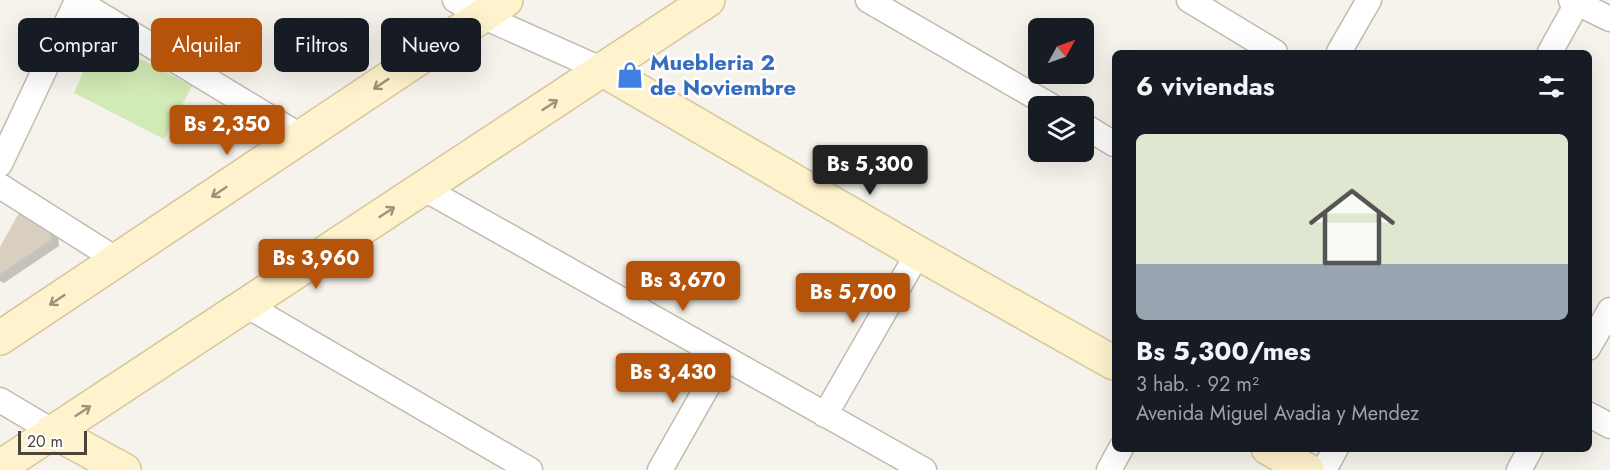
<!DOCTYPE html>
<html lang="es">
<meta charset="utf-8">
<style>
body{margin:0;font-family:Jost,sans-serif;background:#20242c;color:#f1f3f6;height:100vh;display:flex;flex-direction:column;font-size:22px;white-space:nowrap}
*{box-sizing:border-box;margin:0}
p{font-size:20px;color:#9ea1a6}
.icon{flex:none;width:33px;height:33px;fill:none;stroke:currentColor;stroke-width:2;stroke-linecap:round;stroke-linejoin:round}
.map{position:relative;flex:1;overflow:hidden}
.panel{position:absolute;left:1112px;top:50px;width:480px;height:402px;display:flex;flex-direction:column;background:#171b24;border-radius:9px;box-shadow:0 6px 24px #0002}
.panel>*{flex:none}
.guide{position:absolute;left:18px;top:18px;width:570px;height:54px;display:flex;gap:12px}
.needle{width:39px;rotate:50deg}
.controls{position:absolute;left:1028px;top:18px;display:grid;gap:12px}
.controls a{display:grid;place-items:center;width:66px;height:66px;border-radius:9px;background:#171b24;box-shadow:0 6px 24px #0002;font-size:30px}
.scale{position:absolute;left:18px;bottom:15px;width:69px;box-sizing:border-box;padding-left:6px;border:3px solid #4b4439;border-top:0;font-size:16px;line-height:21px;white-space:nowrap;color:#4b4439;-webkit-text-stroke:4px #fff;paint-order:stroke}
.price{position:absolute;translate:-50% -51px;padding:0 14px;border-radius:6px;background:#b45309;color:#fff;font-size:20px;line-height:39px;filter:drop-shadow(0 2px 3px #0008)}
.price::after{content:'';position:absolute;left:50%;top:36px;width:18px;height:14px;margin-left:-9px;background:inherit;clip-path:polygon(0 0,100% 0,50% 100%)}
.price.active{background:#222;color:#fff}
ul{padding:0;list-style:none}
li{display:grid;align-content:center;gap:12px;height:318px;padding:0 24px}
li span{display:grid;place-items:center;height:186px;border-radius:9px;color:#555}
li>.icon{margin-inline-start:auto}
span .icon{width:108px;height:108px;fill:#fffc;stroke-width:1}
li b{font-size:26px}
h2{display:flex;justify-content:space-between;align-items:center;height:72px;padding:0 24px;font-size:26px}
.chip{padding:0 21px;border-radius:9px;background:#171b24;box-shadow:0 6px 24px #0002;font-size:21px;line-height:54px}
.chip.active{background:#b45309;color:#fff}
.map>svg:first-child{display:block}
.green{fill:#d2eab5}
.shadow{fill:#0003}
.building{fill:#d8cfc1}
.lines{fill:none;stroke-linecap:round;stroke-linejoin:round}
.street-casing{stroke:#c2bbae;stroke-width:27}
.secondary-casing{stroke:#d6c79b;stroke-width:36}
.street{stroke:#fff;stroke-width:24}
.secondary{stroke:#fff3cd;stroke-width:33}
.oneway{stroke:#9c937c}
.labels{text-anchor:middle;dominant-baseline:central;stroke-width:5;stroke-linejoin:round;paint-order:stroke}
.shop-label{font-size:22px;font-weight:bold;fill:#366cbe;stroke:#fff;text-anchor:start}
</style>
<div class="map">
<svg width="1610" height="470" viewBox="0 0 1610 470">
<rect width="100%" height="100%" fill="#f6f3ec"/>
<polygon class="green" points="99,37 192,86 164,139 74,93"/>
<polygon class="shadow" points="21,213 58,234 59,246 4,283 0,281 0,250"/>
<polygon class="building" points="20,211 49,227 51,240 0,274 0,247"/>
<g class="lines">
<defs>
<g id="street">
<polyline points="76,0 302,137"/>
<polyline points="455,0 482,16 603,70"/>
<polyline points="868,0 1051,106"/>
<polyline points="1189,0 1275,52"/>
<polyline points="1571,0 1610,19"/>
<polyline points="1339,52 1369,0"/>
<polyline points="1550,52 1579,0"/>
<polyline points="1083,125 1114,144"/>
<polyline points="0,164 77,1"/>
<polyline points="0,186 117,260"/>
<polyline points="423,188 924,470"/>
<polyline points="246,305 530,470"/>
<polyline points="1588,348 1610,310"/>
<polyline points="0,400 52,431"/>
<polyline points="1588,414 1610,426"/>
<polyline points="825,415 918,253"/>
<polyline points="660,470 723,359"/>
<polyline points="1109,470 1121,448"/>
<polyline points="1324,470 1336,448"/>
<polyline points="1519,470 1531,448"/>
</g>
<g id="secondary">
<polyline points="603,70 918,253 1114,363"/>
<polyline points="0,338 506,0"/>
<polyline points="52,431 124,470"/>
<polyline points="1268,448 1307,470"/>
<polyline points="0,467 708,0"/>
</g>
</defs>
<use href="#street" class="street-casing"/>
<use href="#secondary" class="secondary-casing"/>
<use href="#street" class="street"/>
<use href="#secondary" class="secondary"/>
</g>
<defs><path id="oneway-shaft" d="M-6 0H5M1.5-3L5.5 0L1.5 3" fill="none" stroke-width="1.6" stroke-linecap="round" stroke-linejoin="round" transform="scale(1.5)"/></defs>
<g class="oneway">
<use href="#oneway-shaft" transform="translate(381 84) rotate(146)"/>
<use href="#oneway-shaft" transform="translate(550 105) rotate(-33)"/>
<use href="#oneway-shaft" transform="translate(219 192) rotate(146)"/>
<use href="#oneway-shaft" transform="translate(387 212) rotate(-33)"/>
<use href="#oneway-shaft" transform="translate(57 300) rotate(146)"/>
<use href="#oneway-shaft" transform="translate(83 411) rotate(-33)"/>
</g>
<defs>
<symbol id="shop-bare" viewBox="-9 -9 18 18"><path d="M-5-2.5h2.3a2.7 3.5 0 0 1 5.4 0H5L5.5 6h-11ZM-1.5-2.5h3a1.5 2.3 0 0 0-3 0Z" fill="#3f7fe0" stroke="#fff" stroke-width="2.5" paint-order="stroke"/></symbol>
</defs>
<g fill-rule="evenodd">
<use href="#shop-bare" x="611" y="56" width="38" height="38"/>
</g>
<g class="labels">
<g class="shop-label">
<text x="650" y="62">Muebleria 2<tspan x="650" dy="25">de Noviembre</tspan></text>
</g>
</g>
</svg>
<div class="controls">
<a><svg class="needle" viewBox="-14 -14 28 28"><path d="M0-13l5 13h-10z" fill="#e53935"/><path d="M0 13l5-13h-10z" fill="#9ea1a6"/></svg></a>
<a><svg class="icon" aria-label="layers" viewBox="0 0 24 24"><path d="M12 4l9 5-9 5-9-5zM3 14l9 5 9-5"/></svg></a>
</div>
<div class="scale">20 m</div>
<b class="price" style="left:227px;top:156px">Bs 2,350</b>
<b class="price active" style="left:870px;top:196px">Bs 5,300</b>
<b class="price" style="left:316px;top:290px">Bs 3,960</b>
<b class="price" style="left:683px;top:312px">Bs 3,670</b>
<b class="price" style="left:853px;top:324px">Bs 5,700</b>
<b class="price" style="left:673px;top:404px">Bs 3,430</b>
<div class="guide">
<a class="chip">Comprar</a>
<a class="chip active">Alquilar</a>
<a class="chip">Filtros</a>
<a class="chip">Nuevo</a>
</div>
<section class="panel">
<h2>6 viviendas<svg class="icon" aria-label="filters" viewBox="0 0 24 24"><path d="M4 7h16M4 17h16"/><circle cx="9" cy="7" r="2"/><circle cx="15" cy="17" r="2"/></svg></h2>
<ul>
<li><span style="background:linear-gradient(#dfe7d0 70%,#9aa5b1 0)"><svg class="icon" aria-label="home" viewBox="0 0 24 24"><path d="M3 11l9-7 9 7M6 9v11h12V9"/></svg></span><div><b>Bs 5,300/mes</b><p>3 hab. · 92 m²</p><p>Avenida Miguel Avadia y Mendez</p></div></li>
</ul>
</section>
</div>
